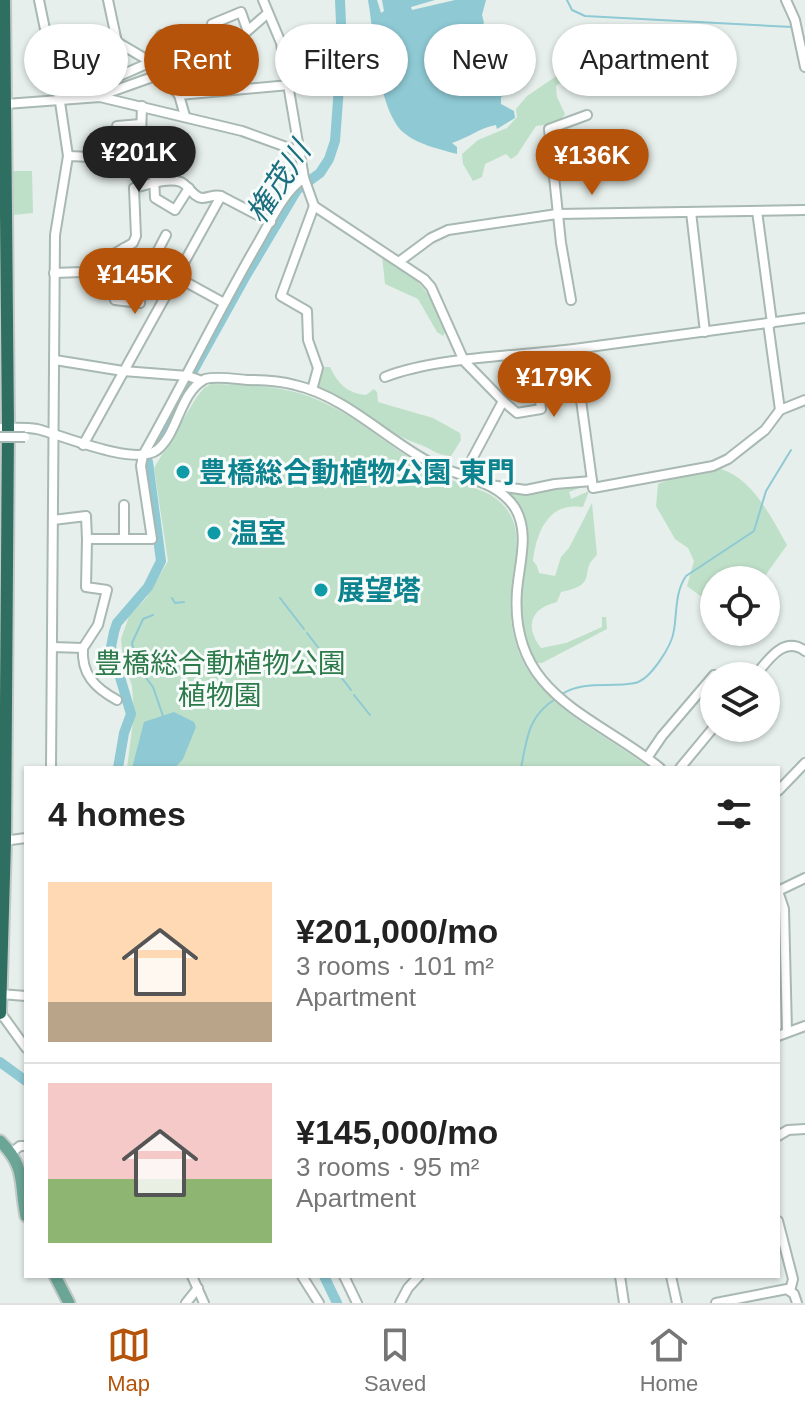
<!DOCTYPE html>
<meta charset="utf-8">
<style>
body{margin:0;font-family:Helvetica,"Noto Sans JP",sans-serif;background:#f6f6f6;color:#222;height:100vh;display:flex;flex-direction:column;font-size:30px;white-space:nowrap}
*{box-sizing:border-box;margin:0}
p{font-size:26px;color:#767676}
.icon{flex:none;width:44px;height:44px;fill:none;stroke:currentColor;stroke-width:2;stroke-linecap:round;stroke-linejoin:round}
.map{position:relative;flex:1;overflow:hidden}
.details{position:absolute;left:24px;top:766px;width:756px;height:512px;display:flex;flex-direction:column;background:#fff;border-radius:0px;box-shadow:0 2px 6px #0004}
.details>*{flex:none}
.hud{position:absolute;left:24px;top:24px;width:758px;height:72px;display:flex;gap:16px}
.buttons{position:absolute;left:700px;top:566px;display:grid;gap:16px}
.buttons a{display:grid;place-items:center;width:80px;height:80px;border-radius:50%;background:#fff;box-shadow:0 2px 6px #0004;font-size:40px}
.price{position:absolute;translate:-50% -68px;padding:0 18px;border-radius:28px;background:#b45309;color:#fff;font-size:26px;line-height:52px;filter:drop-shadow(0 2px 4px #0008)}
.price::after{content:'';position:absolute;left:50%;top:48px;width:24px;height:18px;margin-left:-12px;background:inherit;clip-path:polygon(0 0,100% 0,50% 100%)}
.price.active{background:#222;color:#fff}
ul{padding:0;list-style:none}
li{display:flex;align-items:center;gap:24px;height:200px;padding:0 24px}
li+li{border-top:2px solid #e0e0e0}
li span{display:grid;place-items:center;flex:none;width:224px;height:160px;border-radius:0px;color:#555}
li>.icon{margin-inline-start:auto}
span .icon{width:96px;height:96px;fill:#fffc;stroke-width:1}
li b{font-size:34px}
h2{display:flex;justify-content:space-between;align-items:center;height:96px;padding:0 24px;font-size:34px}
.pill{padding:0 28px;border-radius:36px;background:#fff;box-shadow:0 2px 6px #0004;font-size:28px;line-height:72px}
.pill.active{background:#b45309;color:#fff}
.dock{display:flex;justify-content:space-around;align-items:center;height:112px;border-top:2px solid #e0e0e0;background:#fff;font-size:22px;color:#767676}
.dock a{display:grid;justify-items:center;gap:4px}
.dock .active{color:#b45309}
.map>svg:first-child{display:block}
.green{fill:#bfe0c8}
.water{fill:#8ec9d4}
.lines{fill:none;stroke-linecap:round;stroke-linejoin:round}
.stream{stroke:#8ec9d4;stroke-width:2}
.river{stroke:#8ec9d4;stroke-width:10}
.minor-casing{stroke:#a8b8b2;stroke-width:12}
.major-casing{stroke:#c2cac8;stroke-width:15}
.highway-casing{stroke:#c2cac8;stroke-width:16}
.minor{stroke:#fff;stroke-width:8}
.major{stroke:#6aa596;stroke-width:11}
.highway{stroke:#2f6f62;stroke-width:12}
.minor-bridge-casing{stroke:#a8b8b2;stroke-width:12;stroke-linecap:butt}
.minor-bridge{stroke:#fff;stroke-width:8}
.culture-dot{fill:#0f9aa8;stroke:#f7fbf9;stroke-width:3}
.labels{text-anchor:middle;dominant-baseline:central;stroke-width:6;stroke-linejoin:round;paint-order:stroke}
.culture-label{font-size:28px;font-weight:bold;fill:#0d838f;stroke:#f7fbf9;text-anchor:start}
.park-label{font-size:28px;fill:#2d7a4b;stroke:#f7fbf9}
.water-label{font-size:30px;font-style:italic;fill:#1c6f80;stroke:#f7fbf9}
</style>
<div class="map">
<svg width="805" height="1303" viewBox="0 0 805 1303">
<rect width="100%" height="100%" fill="#e6efeb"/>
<g class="green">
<polygon points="564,71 567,77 556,86 557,97 565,114 558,123 536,126 517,155 511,159 506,154 485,164 482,177 473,181 463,164 462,154 478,140 507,128 517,117 516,109 527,96"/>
<polygon points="13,171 32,171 33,213 13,215"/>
<path d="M382,256C423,282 427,287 446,331L443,336L437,332L418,299L385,284Z"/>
<path d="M323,367H330C338,384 347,393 366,395L374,389L377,392L378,402L433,418L460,433L461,440L451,456C437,456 429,447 416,443C384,431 343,410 317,388Z"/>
<path d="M212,384C244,385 278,385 308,396C360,414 399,459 450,479C473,489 498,491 511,516C523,540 512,568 511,593C504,694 584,719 650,768H127L134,714L132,686L123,659L121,639L129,616L147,597L168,561L154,468L196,398L204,388Z"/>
<path d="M721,469C753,479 771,517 787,545L762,580H714V606L687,586L694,561L688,548L675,539L656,506L658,484L674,478Z"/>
<path d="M579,484L582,487L569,492L571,499L589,491L583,507C579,507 574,506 570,507C544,509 535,541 533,561L537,566L539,573L555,576L561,557L569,548L592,503L597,555C577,572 601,584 561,592L557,602C531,608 524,626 541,648L566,643L602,627V617H606L607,629L542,663H536L526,644L519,610L525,540L505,492L537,493Z"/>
</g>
<g class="water">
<path d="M368,0H377L381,13L384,11L382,0H435L411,7L412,10L455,0H486L482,15L484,23L472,35C477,61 502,71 506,95L501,97V104L514,111L515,118L497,129L496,125C481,127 468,138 452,143L457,147V154C439,149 419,145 404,133C378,111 374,34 368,0Z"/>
<polygon points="174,712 194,722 196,727 183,759 175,768 132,768 144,722"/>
</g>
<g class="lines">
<g class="stream">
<polyline points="567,0 572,10 585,16 792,27"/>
<polyline points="172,598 175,603 184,602"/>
<polyline points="280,598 304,629"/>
<polyline points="153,615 143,619 132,643 133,648 144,675 153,687 163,716"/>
<polyline points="307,633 351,690"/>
<path d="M562,694C584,680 610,688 635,683C650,680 672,646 674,630C677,612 675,592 686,576L754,531L766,491L791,450"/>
<polyline points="354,695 370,715"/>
<path d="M521,768C527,738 528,715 557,698"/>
</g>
<g class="river">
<polyline points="193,371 244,279 297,190 320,173 329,159 335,141 342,46 340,0"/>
<polyline points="155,442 187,383"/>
<polyline points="118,768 124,733 131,714 111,647 114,632 117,623 148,587 161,561 148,462"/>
<polyline points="0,1062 26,1081"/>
<polyline points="324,1276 337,1303"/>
</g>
<defs>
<g id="minor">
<polyline points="39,0 60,102 68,156 55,235 51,768"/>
<polyline points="108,0 117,42 151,62 179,95 289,85"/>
<polyline points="263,0 281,43 304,178 314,206 424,279 431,287 464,361 503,401 463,476"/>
<polyline points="786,0 795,20 805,67"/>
<polyline points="161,35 166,58"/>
<polyline points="215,50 212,24 241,12 247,29"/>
<polyline points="52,61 103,58"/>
<polyline points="104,93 117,77 151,62 192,52 228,48 268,13"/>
<polyline points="102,95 161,74"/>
<polyline points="179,95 185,116"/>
<polyline points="6,104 100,97 242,131 300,152"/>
<polyline points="117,126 141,124"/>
<polyline points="141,135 142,106"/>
<polyline points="187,151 153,157 155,198 175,210 189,188"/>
<polyline points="68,156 92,157 118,168"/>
<polyline points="757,211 772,323"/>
<polyline points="691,212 705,332"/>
<polyline points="124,248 224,303"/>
<polyline points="400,261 431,238 448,230 557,214 805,210"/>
<polyline points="151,264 166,235"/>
<path d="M54,273L82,272L133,243L136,236L134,188C147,185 168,177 181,182C189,186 193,197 202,198C209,198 214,194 221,196L271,222"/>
<polyline points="142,275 119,273 115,300 140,303 143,260"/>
<polyline points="571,300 561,243 549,129 587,115"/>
<polyline points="768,323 780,410"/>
<polyline points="574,349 805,318"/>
<polyline points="55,360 123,371 188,376 202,381"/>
<path d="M385,377C436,357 518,356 574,349L593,488L713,466L728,459L765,430L780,410L805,400"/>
<polyline points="312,390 318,368 308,340 307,311 281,296 314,206"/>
<polyline points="503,401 517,413 541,409 535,354"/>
<path d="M0,428C12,428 25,427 37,429C62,435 135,467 157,450C179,432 179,393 205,379C218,376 234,379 247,380C263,380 280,381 295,385C347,397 385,439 431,463C459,477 497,480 515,508C530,533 519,564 517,591C509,696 595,715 660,768"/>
<polyline points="83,445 221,196"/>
<polyline points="490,485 526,490 555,484 592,481"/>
<polyline points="124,505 124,539"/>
<polyline points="53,520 86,516 87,539"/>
<path d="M52,647L83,648L98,625L107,590L86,587L87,539H152L141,466L143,455C182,386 216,316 255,248C269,225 282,193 304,178"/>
<path d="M83,648C81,674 95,688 117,700"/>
<path d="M755,676C768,660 784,635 805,651"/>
<polyline points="647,758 662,736 714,675"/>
<polyline points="680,768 714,727"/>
<polyline points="778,791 805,763"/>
<polyline points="3,841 26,838"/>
<polyline points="778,891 784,909 787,1032"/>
<polyline points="778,891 805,878"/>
<polyline points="0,994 26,996"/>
<polyline points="0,1012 26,1048"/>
<polyline points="778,1036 805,1026"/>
<polyline points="778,1136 788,1130 805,1129"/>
<polyline points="11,1153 20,1146 26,1146"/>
<polyline points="778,1221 793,1279 790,1291"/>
<polyline points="192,1276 204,1303"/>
<polyline points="302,1276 319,1303"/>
<polyline points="344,1276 357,1303"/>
<polyline points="620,1276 624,1303"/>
<polyline points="671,1276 677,1303"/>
<polyline points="186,1303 198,1288"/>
<polyline points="400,1303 408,1288 419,1276"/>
<polyline points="716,1303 787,1289 794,1294 797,1303"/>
</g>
<g id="major">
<path d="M0,1141C27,1168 19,1183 26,1216"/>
<polyline points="55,1276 69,1303"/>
</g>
<polyline id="highway" points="0,1013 5,841 8,428 4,0"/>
</defs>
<use href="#minor" class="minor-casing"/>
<use href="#major" class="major-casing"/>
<use href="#highway" class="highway-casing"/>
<use href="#minor" class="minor"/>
<use href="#major" class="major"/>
<use href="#highway" class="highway"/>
<defs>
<polyline id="minor-bridge" points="0,437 25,437"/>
</defs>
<use href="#minor-bridge" class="minor-bridge-casing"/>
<use href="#minor-bridge" class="minor-bridge"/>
</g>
<g class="culture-dot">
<circle cx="183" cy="472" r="8"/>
<circle cx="214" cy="533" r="8"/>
<circle cx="321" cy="590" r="8"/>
</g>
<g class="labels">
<g class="culture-label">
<text x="199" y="472">豊橋総合動植物公園 東門</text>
<text x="230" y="533">温室</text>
<text x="337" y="590">展望塔</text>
</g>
<g class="park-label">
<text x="220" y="663">豊橋総合動植物公園<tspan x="220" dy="32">植物園</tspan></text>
</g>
<g class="water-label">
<text transform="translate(278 182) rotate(-57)">権茂川</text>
</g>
</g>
</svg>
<div class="buttons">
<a><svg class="icon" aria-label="locate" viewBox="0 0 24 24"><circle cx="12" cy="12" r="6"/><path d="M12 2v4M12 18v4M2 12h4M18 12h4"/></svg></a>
<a><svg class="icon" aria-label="layers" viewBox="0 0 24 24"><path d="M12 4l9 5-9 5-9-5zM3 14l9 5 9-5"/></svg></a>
</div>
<b class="price active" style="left:139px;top:194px">¥201K</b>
<b class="price" style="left:592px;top:197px">¥136K</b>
<b class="price" style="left:135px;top:316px">¥145K</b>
<b class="price" style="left:554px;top:419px">¥179K</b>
<div class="hud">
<a class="pill">Buy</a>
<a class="pill active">Rent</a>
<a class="pill">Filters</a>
<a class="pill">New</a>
<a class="pill">Apartment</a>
</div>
<section class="details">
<h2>4 homes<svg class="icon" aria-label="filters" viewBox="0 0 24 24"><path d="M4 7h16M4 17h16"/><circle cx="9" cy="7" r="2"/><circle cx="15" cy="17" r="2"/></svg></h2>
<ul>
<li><span style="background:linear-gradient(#ffd9b3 75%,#b9a48a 0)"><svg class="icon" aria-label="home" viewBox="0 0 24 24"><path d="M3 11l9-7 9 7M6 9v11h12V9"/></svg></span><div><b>¥201,000/mo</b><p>3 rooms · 101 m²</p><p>Apartment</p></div></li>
<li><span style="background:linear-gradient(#f6c9c9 60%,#8fb573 0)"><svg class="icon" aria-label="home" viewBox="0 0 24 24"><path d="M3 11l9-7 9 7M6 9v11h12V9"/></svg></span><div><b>¥145,000/mo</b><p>3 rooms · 95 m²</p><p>Apartment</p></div></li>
</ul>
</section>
</div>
<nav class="dock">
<a class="active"><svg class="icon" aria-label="map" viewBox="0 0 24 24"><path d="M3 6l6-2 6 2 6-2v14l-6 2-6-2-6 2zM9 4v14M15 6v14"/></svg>Map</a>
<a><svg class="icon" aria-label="saved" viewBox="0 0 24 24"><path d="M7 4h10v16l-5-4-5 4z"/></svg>Saved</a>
<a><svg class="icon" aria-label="home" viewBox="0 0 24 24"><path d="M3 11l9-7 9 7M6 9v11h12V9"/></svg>Home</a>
</nav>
